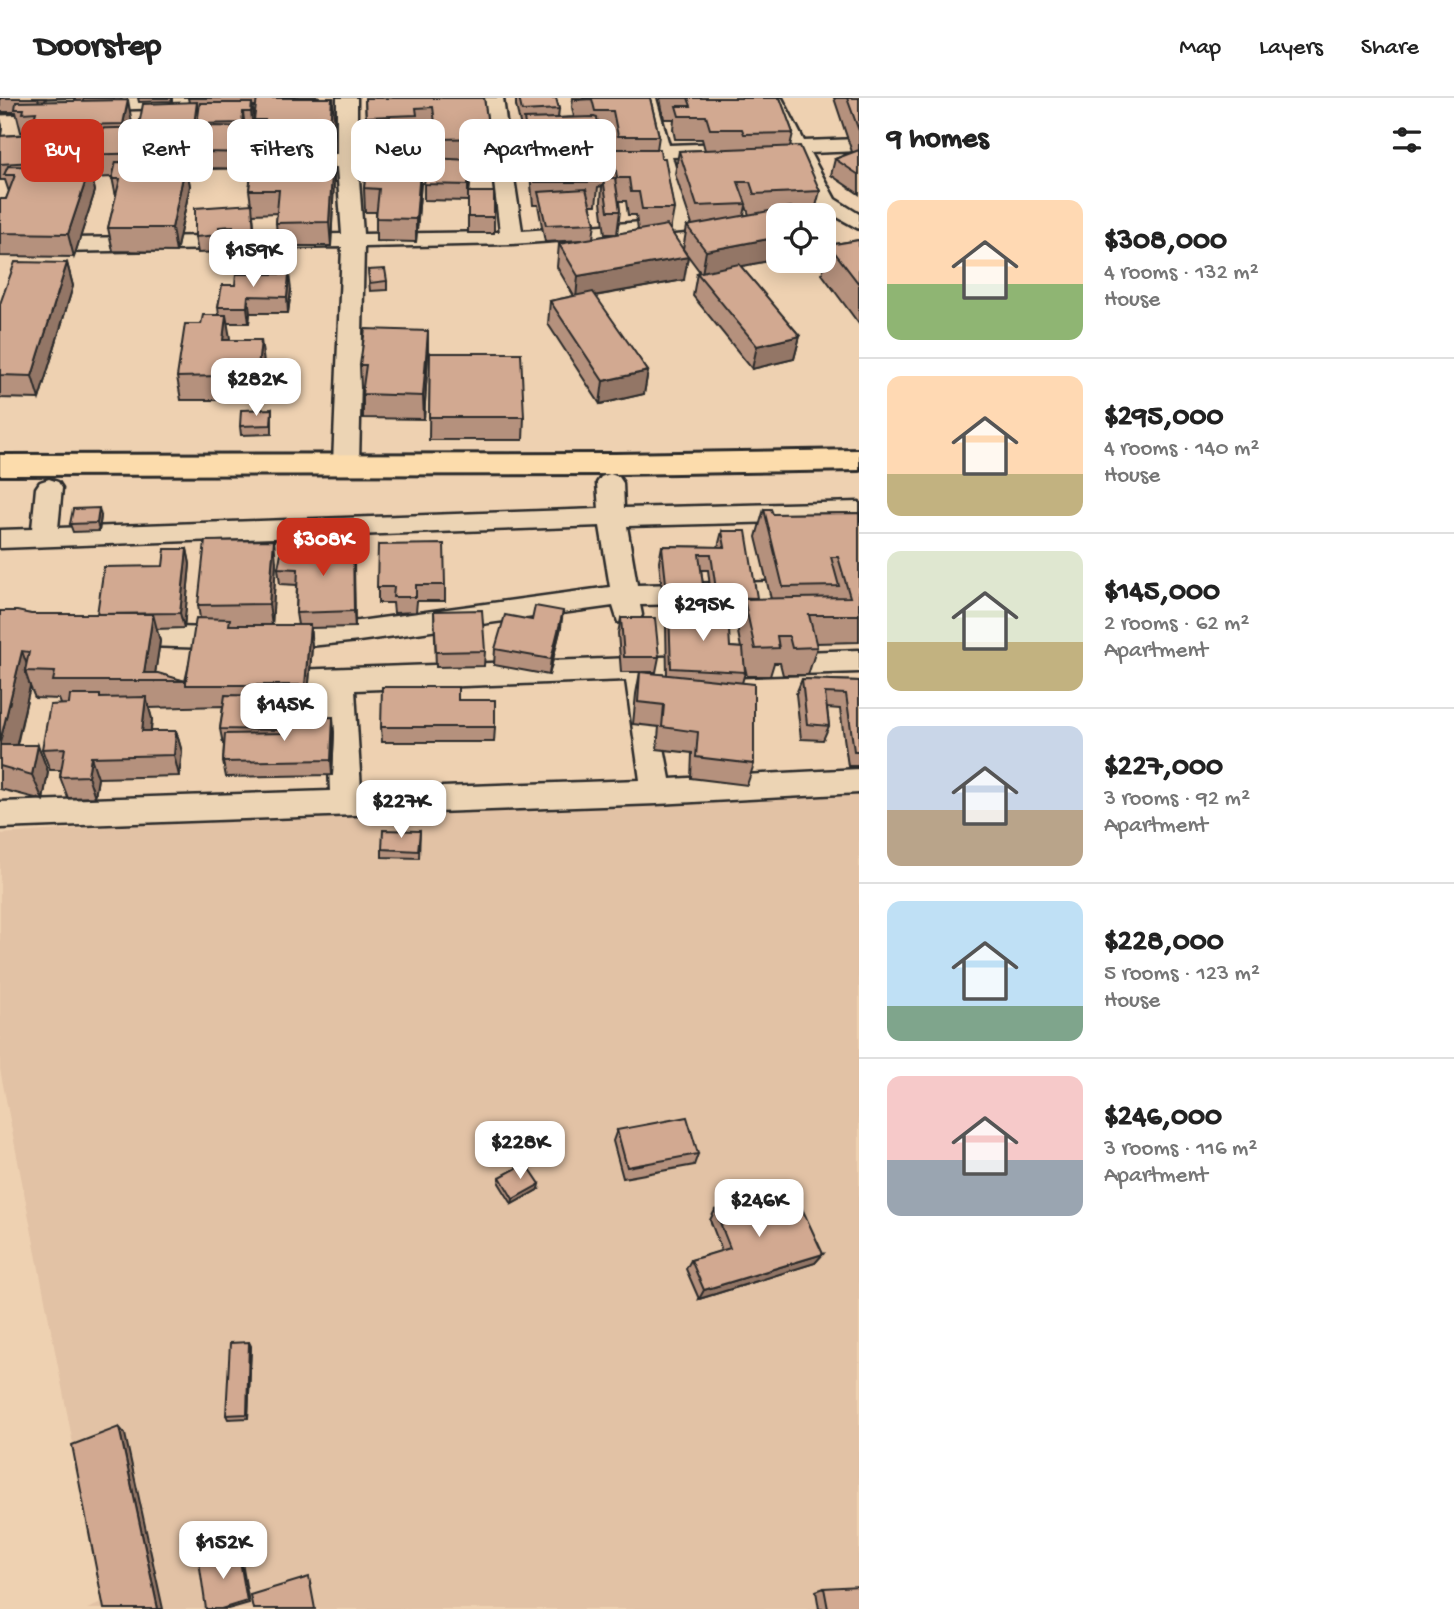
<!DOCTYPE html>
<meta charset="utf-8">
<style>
body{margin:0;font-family:"Gochi Hand",sans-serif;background:#f6f6f6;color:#222;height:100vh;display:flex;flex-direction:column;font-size:26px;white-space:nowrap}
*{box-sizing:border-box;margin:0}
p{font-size:23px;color:#767676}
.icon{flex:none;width:38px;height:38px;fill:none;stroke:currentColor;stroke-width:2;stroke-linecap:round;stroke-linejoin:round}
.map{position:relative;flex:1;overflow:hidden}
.side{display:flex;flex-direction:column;background:#fff;width:595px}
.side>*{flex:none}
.banner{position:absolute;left:21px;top:21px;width:665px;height:63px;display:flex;gap:14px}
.tools{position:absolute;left:766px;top:105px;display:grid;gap:14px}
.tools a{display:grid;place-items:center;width:70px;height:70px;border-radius:14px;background:#fff;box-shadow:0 4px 18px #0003;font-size:35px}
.price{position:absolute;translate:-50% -60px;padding:0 16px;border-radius:14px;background:#fff;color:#222;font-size:23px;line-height:46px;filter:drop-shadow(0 2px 4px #0008)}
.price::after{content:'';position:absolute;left:50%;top:42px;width:21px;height:16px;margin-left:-10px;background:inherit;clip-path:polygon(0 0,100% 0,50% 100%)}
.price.selected{background:#c8321e;color:#fff}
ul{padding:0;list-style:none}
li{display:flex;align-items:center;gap:21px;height:175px;padding:0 28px}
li+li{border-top:2px solid #e0e0e0}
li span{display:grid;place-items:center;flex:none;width:196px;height:140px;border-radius:14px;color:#555}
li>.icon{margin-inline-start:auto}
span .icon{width:84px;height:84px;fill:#fffc;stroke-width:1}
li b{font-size:30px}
h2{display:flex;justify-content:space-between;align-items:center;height:84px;padding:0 28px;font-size:30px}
.pill{padding:0 24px;border-radius:14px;background:#fff;box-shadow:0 4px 18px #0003;font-size:24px;line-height:63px}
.pill.selected{background:#c8321e;color:#fff}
header{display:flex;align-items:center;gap:42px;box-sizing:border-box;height:98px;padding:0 35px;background:#fff;border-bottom:2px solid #e0e0e0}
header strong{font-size:33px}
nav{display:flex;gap:38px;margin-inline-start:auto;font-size:24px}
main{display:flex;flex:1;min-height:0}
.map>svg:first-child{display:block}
.built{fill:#e2c2a5}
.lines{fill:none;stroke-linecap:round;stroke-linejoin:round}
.street-casing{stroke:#2b2b2b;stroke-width:5}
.primary-casing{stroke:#2b2b2b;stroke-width:6}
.street{fill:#ecd4b4;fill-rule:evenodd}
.primary{fill:#fcdcac;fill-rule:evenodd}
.wall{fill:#b5917d;stroke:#2b2b2b;stroke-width:2;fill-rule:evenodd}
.shaded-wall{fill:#937666;stroke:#2b2b2b;stroke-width:2}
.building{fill:#d2a991;stroke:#2b2b2b;stroke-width:2}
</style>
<header>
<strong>Doorstep</strong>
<nav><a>Map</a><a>Layers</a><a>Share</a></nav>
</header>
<main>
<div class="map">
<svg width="859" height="1511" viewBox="0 0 859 1511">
<rect width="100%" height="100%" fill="#eed1b1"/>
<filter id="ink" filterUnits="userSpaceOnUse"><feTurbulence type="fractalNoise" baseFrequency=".0143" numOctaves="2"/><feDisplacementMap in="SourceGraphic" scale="14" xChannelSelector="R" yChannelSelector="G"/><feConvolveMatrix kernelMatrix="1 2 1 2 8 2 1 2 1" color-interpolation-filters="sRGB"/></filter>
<g filter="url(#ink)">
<polygon class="built" points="859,689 859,1511 87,1511 104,1504 0,971 0,736 657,694"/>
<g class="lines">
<defs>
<g id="street">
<polygon points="109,0 318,0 308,6 0,15 0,3"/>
<path d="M337,0H357V56L490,55L483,0H503L510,54L649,48L636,0H656L669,47L784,43L762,0H782L804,43L859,41V53L810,55L835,101L859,116V131L819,109L790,55L672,59L690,120L717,117L725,118L728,123L725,128L681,134L512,146L364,149L359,365L355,371L346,373L337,371L333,365L342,149L0,155V141L342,136L337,69H292L285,67L282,63L285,59L292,57L337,56ZM652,60L669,122L522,133L512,67ZM492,67L500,134L363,136L358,68Z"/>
<polygon points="247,58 254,60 257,64 254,68 0,77 0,65"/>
<polygon points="610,376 619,379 623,385 624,410 859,404 859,422 627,428 637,487 859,482 859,502 640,507 642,517 638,524 628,527 618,524 613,508 359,543 270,552 114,547 104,544 100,537 104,530 114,527 270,532 359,523 610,489 600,428 0,450 0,432 32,431 36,390 40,384 49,381 58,384 62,390 58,430 599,411 597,385 601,379"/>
<path d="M859,552V574L651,581L670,681L859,671V695L657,706L0,730V704L330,693L326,593L266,595L256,592L252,584L256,576L266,573ZM626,582L640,682L361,692L355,592Z"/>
</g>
<polygon id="primary" points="859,352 859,372 615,376 0,377 0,357 615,356"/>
</defs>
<use href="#street" class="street-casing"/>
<use href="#primary" class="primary-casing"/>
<use href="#street" class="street"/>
<use href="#primary" class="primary"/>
</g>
<g class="wall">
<path d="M0,0H46L45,4L75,3V0H122L121,2L132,25L131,30L140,29L139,27L189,4L188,0H333L334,18L331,60H333L334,83L331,148H278L276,125L277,115L253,116L256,150L235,152L234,145H222V154L198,155L195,139L251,106L249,92L252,71L206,70L204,54L207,42H199L198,31L196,43H194L195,51L193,77L188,78L190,88L176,154L113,153L108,130L116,99L112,79L92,80L95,93L74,159L0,158V101H6L9,94L5,82H0V21L2,28L1,38L28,36V34H21L16,14H0ZM252,8H256L254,22L255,29H253L254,20ZM260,45H263L264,60H256ZM75,64H77L79,70H74Z"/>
<polygon points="138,0 172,0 172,3 139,4"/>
<polygon points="365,0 484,0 490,40 489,63 471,63 469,94 494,119 494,135 468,135 468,103 424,102 424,86 436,61 433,32 419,33 419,61 421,61 421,84 416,144 376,143 376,114 365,114 364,90 366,74 360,74 359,57 366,26"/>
<path d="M516,0H556L559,11L558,20L574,19L572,9L573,0H650L659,38L657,51L661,60L674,111L670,133L684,182L595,198L648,273L644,296L600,306L548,226L550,203L574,198L557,169L559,146L581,142L545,144L538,107H533L530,76L532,58L530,52L526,53L523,37V29H521L516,8ZM611,35L613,51L611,74V80H607L609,65L603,53V46L601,36ZM602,88L601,104L605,136H615L593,140L595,125L590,107H596L598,89ZM619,103H626L628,117H636L638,132L617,136L620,113Z"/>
<path d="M660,0H780L793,35L790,48L820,93L814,116L798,117L741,169L800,238L794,261L752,271L693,198L697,175L700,174L683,151L687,128L692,127L675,76L679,53L705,52L702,41H675L673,31L674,21H664ZM746,108L749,117H744Z"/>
<polygon points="834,0 859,0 859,96 831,77 835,61 852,54"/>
<polygon points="859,142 859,226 822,176 829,147"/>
<polygon points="67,165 73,188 39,301 0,300 0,206"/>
<polygon points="368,172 387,183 387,192 370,193"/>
<polygon points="222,187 291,192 288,215 250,215 249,225 227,225 229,242 264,265 261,292 225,293 224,302 181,302 177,279 201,226 219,217 218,209"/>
<polygon points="428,233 428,256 424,321 363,320 363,290 361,290 360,267"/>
<polygon points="430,255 524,319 523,342 429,342"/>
<polygon points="272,311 272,336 241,337 240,328"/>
<path d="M764,411L773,416L859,415V544L816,545L817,549L808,577H783L780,565H774L770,578H747L745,569V574L742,585L754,666L747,687L691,680L692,655L657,651L659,629L633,626L636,596L640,574H621L618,535L621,520L659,559L656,574H642L667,577L666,528L669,513L713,515L708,472H701L704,495L700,511L664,510L659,464L662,448L718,449L722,433L756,501H771L756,439ZM722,515L740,516L737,529L741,550L730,549Z"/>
<polygon points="101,418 99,433 73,434 70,426"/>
<polygon points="353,447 355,529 310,530 312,549 307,608 287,608 287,620 334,634 332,677 226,679 223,664 224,646 223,646 220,631 223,608 149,610 152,621 151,633 176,633 182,654 179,678 98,680 95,699 68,700 60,679 61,672 50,672 42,651 61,606 59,601 35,600 30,588 17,647 38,647 48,674 43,702 0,691 0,513 31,516 97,516 187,451 190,466 184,530 156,531 160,543 155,575 185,583 200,520 198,507 276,464 272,527 298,527 296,515 297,487 280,486 278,470 298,456"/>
<polygon points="378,447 445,487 445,503 417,503 416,514 394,515 393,505 378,505"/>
<polygon points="434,513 485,553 484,568 436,569"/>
<polygon points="532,522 561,529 549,577 494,567 495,551"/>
<polygon points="802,581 859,583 859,668 848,668 840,611 827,610 829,628 823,642 801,641 796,596"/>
<polygon points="458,602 495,629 494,644 382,644 381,629"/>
<polygon points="420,733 419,760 382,759 382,751"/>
<polygon points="617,1032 698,1056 694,1067 623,1080 613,1043"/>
<polygon points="500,1079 539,1091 512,1106 499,1085"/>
<polygon points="715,1112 823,1156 815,1165 699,1201 686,1171 691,1162 722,1153 710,1122"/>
<polygon points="251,1248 248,1320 228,1321 226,1317"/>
<polygon points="824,1490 859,1511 819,1511 816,1493"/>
</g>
<g class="shaded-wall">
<polygon points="38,0 46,0 41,14"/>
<polygon points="332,0 334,18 331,69 329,46"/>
<polygon points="128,2 132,25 128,49 123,26"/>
<polygon points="197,4 199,20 197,26 198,31 196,43 194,27"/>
<polygon points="252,5 254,20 253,30 251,14"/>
<polygon points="243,14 245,30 244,41 242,25"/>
<polygon points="0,21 2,28 0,44"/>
<polygon points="192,28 195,51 193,77 189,54"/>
<polygon points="258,29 260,45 254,71 252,55"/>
<polygon points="70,41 75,64 71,82 66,59"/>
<polygon points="333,60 334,83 331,148 329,124"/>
<polygon points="421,61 421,84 416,144 416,121"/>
<polygon points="471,62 471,78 468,104 468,87"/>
<polygon points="186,65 190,88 176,154 172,130"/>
<polygon points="90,70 95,93 74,159 68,136"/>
<polygon points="779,139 779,161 702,176 706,153"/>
<polygon points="688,159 684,182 576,201 578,178"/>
<polygon points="67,165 73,188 39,301 32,278"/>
<polygon points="289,176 291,192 288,215 287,199"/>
<polygon points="248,198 250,215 249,225 247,209"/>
<polygon points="226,217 230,240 226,266 223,242"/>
<polygon points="428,233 428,256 424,321 423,298"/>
<polygon points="800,238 794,261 752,271 757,248"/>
<polygon points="261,242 264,265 261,292 258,269"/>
<polygon points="222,269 225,293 224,302 221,278"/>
<polygon points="648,273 644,296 600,306 603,283"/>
<polygon points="99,410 101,418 99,433 97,425"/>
<polygon points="274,442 276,464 272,528 269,506"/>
<polygon points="353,447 354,463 355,529 354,513"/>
<polygon points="187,451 190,466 184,530 180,515"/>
<polygon points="563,513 561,529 549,577 551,561"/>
<polygon points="153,516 160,543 154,583 144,575"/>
<polygon points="310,527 312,549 307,608 305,587"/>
<polygon points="22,553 29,573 25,573 30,588 11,671 0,648 0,644"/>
<polygon points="286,598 288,613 284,647 282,632"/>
<polygon points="146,599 152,621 148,655 142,633"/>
<polygon points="333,619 334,634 332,677 331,662"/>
<polygon points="176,633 182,654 179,678 174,657"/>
<polygon points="38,647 48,674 43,702 32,677"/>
<polygon points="91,659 98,680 95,699 88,678"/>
<polygon points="540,1086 539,1091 512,1106 513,1101"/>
<polygon points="823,1156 815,1165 699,1201 704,1192"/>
<polygon points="249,1244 251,1248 248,1320 247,1316"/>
<polygon points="119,1329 125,1336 163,1511 158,1511"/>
<polygon points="238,1451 240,1453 249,1505 228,1511 221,1511"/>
</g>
<g class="building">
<polygon points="257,0 332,0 329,46 262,47 265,22 254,22"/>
<polygon points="365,0 484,0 490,40 437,41 433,9 416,10 417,17 366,19"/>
<polygon points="519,0 556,0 559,11 522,13"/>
<polygon points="576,0 650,0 659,38 618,38 613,13 595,13 592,1 576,2"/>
<polygon points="688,0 780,0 793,35 744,36 742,31 710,31 706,18 679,18 676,8 691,8"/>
<polygon points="847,0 859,0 859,33"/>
<polygon points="128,2 123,26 32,28 36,14 23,15 24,11 15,11 16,4"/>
<polygon points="197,4 194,27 139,27 143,6"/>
<polygon points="200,5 252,5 251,14 243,14 242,25 197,26"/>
<polygon points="594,19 597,20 603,46 534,49 531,36 527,37 524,21"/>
<polygon points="361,26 397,26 397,32 419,32 418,58 359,57"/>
<polygon points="192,28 189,54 76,57 79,40 70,41 66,59 33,59 40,32"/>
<polygon points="211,28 258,29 252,55 204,54"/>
<polygon points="37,36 34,64 0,66 0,38"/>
<polygon points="800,48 820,93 754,96 750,84 738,84 746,106 697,108 679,53"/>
<polygon points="613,51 660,51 661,60 665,60 674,111 642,111 639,94 631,94 629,80 617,80"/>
<polygon points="859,52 859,77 835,61"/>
<polygon points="532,53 607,53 609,65 595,66 598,84 534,84"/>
<polygon points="253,60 333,60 329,124 276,125 279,92 249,92"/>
<polygon points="368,60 421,61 416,121 376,120 379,91 364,90"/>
<polygon points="428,60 471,62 468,87 424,86"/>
<polygon points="116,64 186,65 172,130 108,130 120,81 112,81"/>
<polygon points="8,68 90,70 68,136 0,135 0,101 6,101 15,77 4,77"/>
<polygon points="603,80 615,80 620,113 608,113"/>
<polygon points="586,91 595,125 546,127 538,94"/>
<rect x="468" y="94" width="26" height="25"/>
<polygon points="252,106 254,134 233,136 233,128 219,129 220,137 195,139 195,110"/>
<polygon points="791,109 798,117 779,117 779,139 706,153 687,128"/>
<polygon points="667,127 688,159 578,178 559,146"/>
<polygon points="859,142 859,186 829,147"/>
<polygon points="15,164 67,165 32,278 0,277 0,206"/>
<polygon points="739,166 800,238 757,248 697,175"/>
<polygon points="385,171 387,183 370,185 368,172"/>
<polygon points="236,176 289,176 287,199 248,198 247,209 218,209 222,187 235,187"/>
<polygon points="593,194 648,273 603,283 550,203"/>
<polygon points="203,217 226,217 223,242 261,242 258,269 222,269 221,278 177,279 185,226 201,226"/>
<polygon points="365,231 428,233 423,298 362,296 366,267 360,267"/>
<polygon points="430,255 521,255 524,319 429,319"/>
<polygon points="272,311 271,327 240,328 241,312"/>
<polygon points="99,410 97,425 70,426 73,411"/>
<polygon points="764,411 771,411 773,416 859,415 859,517 809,517 817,549 792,550 789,538 777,538 779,550 755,551 744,501 850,499 838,459 831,459 839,488 783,489"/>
<polygon points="722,433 746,433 757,500 717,499 711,456 699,456 704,495 667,494 662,448 725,449"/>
<polygon points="274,442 269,506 198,507 205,443"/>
<polygon points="444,446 445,487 416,487 416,499 393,499 394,489 377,489 378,447"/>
<polygon points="353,447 354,513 296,515 298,471 278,470 281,455 298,456 298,449"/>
<polygon points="165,451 187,451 180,515 97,516 104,469 163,468"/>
<polygon points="535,508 563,513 551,561 495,551 505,517 532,522"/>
<polygon points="482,512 485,553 436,554 434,513"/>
<polygon points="0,513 17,513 31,516 153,516 144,575 158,575 185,583 53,583 55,574 25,573 29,554 22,553 0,644"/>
<polygon points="669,513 728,515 730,549 743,550 745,574 671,570"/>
<polygon points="196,520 230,521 229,527 310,527 305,587 186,587 186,584"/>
<polygon points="621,520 655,520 659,559 624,559"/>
<polygon points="640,574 754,586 754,666 696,659 698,634 662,629 664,607 638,604"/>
<polygon points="802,581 859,583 859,653 854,653 846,596 825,595 829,628 807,626"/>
<polygon points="382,589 458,589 458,602 495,602 495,629 381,629"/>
<polygon points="70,597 100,597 100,600 146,599 142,633 176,633 174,657 91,659 88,678 60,679 65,650 42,651 50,607 69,606"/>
<polygon points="225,597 286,598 282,632 220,631"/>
<polygon points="333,619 331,662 223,664 225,636 284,635 286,620"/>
<polygon points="0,647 38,647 32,677 0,668"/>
<polygon points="383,732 420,733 418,753 382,751"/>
<polygon points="687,1019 698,1056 627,1069 617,1032"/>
<polygon points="526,1065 540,1086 513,1101 500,1079"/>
<polygon points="792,1089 823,1156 704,1192 691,1162 730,1150 715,1112"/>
<polygon points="249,1244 247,1316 226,1317 230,1245"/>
<polygon points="119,1329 158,1511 104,1511 72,1347"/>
<polygon points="238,1451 247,1503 221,1511 206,1511 199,1463"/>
<polygon points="309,1479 315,1511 253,1511 250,1497"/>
<polygon points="859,1488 859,1511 828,1511 824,1490"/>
</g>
</g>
</svg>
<div class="tools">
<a><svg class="icon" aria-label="locate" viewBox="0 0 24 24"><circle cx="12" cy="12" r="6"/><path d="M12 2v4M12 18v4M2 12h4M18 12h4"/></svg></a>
</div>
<b class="price" style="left:253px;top:191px">$159K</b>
<b class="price" style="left:256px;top:320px">$282K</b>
<b class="price selected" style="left:323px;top:480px">$308K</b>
<b class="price" style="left:703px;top:545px">$295K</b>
<b class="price" style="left:284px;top:645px">$145K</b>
<b class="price" style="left:401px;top:742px">$227K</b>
<b class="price" style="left:520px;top:1083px">$228K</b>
<b class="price" style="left:759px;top:1141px">$246K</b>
<b class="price" style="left:223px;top:1483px">$152K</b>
<div class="banner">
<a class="pill selected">Buy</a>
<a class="pill">Rent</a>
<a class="pill">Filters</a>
<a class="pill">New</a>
<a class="pill">Apartment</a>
</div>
</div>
<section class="side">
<h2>9 homes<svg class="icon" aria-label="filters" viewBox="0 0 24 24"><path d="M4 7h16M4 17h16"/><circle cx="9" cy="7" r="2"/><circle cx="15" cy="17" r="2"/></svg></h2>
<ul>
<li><span style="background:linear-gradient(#ffd9b3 60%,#8fb573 0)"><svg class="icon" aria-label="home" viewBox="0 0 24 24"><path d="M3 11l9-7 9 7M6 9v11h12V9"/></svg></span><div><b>$308,000</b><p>4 rooms · 132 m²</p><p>House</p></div></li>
<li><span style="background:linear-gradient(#ffd9b3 70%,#c2b280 0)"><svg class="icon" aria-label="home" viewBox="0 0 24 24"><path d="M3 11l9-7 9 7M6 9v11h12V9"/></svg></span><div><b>$295,000</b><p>4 rooms · 140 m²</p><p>House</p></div></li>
<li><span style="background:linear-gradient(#dfe7d0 65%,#c2b280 0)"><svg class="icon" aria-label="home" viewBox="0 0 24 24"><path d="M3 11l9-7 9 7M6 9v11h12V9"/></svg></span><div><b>$145,000</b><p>2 rooms · 62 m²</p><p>Apartment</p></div></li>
<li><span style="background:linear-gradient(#c9d6e8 60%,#b9a48a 0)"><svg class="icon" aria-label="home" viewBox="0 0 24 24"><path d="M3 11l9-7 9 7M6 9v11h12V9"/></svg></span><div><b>$227,000</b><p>3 rooms · 92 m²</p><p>Apartment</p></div></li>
<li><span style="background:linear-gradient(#bfe0f5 75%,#7fa58c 0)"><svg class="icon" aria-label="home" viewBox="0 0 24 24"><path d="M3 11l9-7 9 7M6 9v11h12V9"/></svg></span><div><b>$228,000</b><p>5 rooms · 123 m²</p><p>House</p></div></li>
<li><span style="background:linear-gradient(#f6c9c9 60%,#9aa5b1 0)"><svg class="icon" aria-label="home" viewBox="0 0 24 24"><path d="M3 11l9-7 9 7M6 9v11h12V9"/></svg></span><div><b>$246,000</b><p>3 rooms · 116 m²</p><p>Apartment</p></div></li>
</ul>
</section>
</main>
